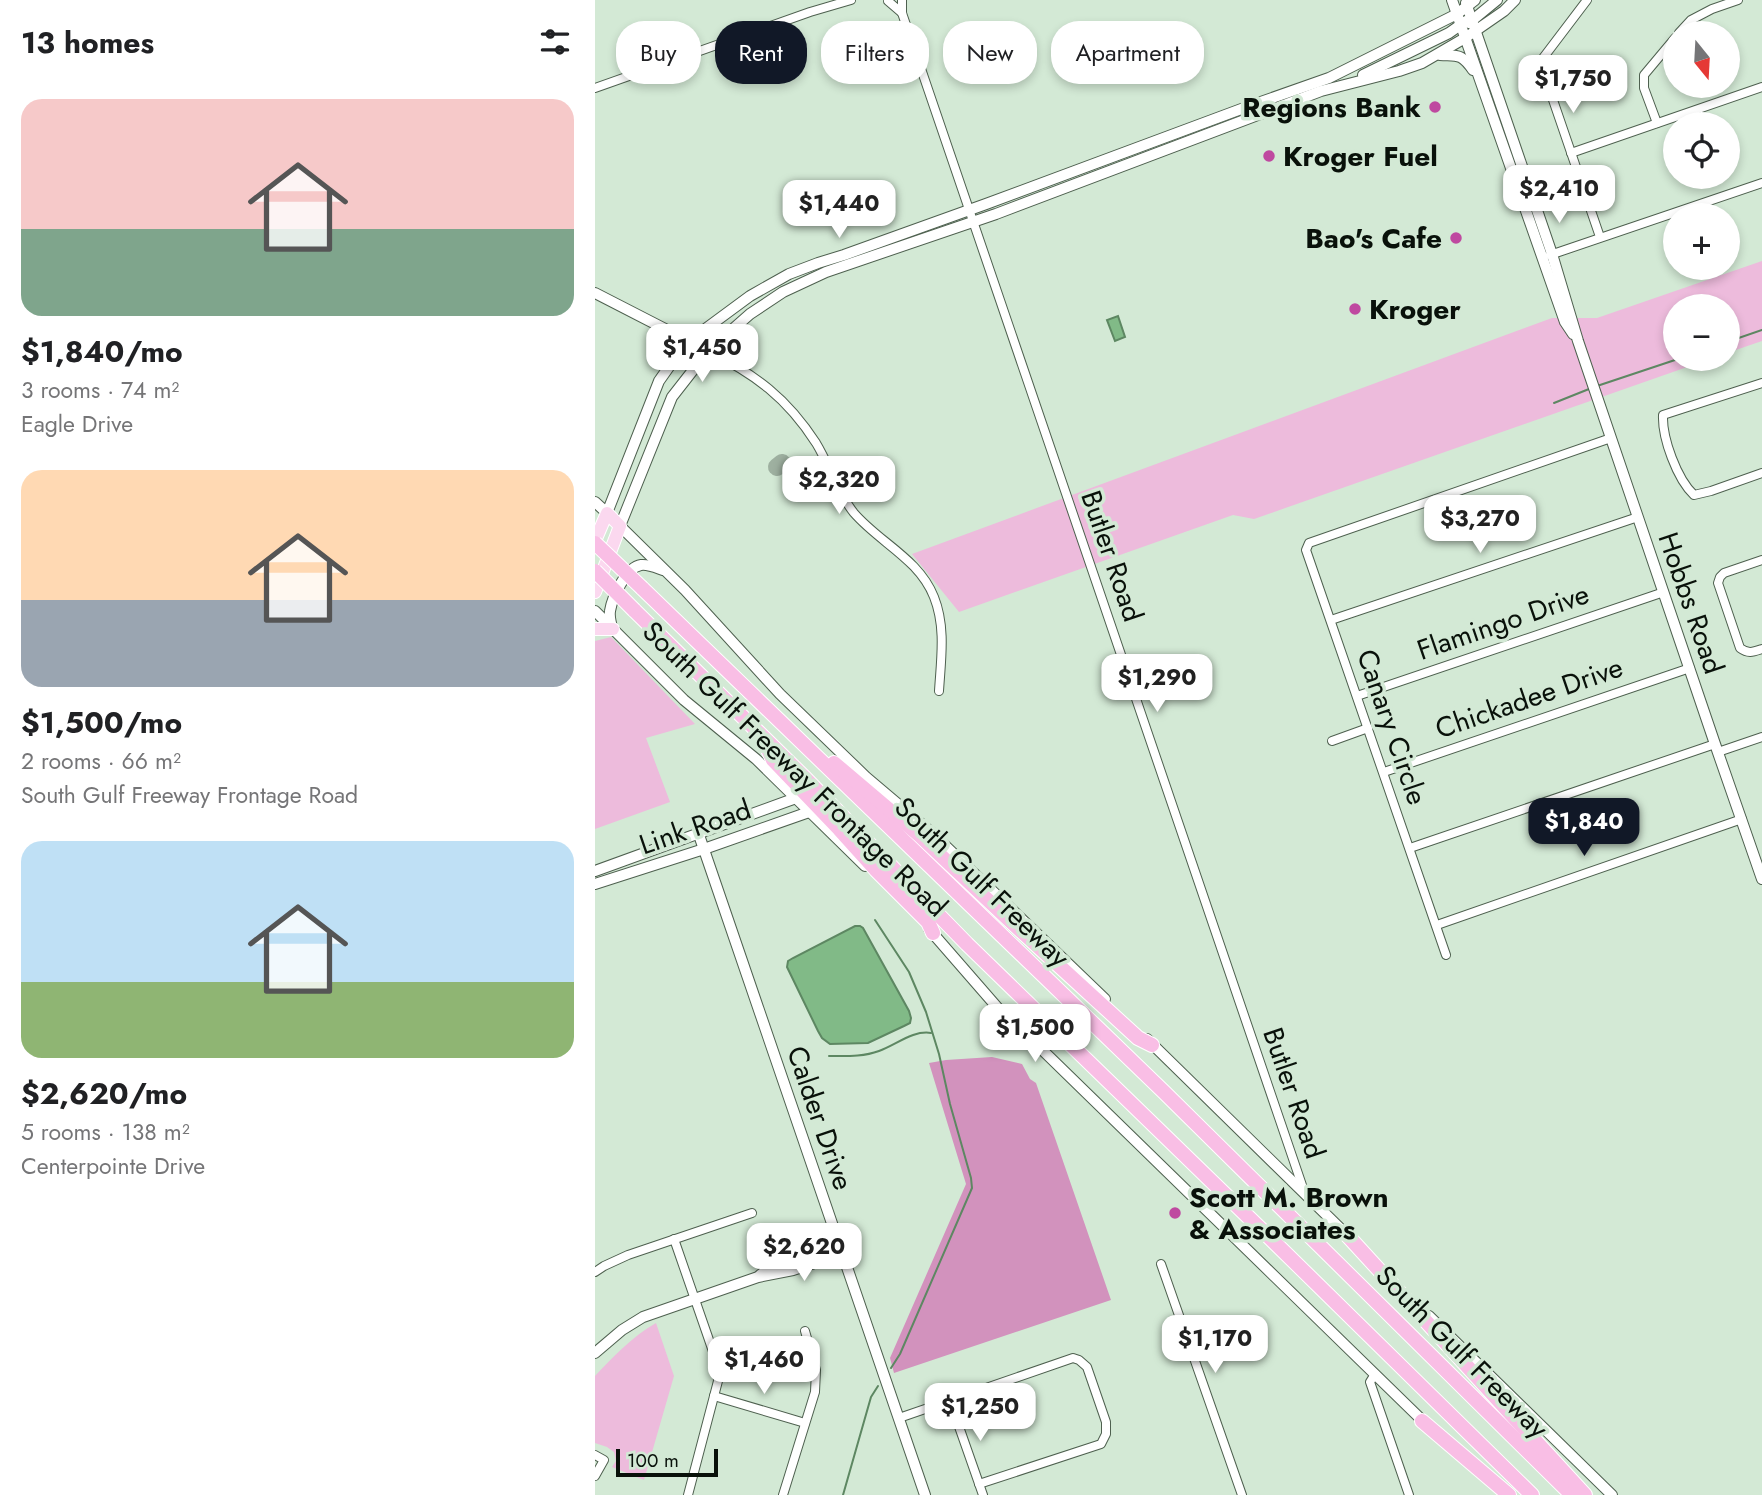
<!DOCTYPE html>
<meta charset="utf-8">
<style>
body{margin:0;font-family:Jost,sans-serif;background:#f2f2f2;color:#202124;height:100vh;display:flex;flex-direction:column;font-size:26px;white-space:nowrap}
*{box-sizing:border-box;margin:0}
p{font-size:23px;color:#757577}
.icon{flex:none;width:38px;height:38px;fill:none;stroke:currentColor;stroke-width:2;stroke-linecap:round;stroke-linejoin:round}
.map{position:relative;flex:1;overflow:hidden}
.drawer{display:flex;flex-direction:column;background:#fff;width:595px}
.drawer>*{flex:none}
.top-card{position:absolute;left:21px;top:21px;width:665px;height:63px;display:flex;gap:14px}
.needle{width:46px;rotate:162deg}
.buttons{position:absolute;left:1068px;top:21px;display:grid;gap:14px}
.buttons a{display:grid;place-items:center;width:77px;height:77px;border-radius:50%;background:#fff;box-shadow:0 4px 10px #0003;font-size:35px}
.scale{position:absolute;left:21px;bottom:18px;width:102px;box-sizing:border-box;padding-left:7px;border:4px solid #09110a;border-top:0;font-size:19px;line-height:24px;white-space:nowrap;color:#09110a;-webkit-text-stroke:5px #d3e9d5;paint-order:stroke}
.price{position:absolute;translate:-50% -60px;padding:0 16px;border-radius:14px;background:#fff;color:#222;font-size:23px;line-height:46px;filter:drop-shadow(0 2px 4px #0008)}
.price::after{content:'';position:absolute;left:50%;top:42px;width:21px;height:16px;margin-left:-10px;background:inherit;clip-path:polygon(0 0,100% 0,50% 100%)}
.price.on{background:#111827;color:#fff}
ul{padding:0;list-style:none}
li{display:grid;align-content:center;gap:14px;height:371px;padding:0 21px}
li span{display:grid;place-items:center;height:217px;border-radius:21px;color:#555}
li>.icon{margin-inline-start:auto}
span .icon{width:126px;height:126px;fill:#fffc;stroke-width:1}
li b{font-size:30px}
h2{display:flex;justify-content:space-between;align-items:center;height:84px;padding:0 21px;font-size:30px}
.chip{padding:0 24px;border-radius:28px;background:#fff;box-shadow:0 4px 10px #0003;font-size:24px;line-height:63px}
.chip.on{background:#111827;color:#fff}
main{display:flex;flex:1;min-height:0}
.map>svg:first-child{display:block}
.green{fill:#edbbdc}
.forest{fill:#d292bd}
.water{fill:#81ba87;stroke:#5d8762;stroke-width:2}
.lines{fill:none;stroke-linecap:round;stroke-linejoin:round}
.stream{stroke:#5d8762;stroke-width:2}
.taxiway{stroke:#9eb0a0;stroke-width:18}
.street-casing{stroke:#4e604f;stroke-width:10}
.secondary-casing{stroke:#4e604f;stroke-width:12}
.primary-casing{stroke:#fff;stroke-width:14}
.highway-casing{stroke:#fff;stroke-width:16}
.street{stroke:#fff;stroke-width:8}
.secondary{stroke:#fff;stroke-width:10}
.primary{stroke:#fbd8ef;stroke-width:12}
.highway{stroke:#f9bee5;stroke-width:14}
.highway-bridge-casing{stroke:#fff;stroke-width:16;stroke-linecap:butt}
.highway-bridge{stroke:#f9bee5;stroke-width:14}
.poi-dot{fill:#bf49a0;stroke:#d3e9d5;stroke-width:2.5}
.labels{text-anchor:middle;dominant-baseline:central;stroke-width:7;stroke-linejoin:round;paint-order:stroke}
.poi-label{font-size:28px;font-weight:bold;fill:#09110a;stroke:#d3e9d5;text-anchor:start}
.street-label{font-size:28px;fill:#09110a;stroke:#d3e9d5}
</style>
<main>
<section class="drawer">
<h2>13 homes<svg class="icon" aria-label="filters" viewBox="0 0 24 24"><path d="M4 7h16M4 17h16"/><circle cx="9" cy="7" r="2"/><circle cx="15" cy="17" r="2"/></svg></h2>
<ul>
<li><span style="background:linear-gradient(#f6c9c9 60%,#7fa58c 0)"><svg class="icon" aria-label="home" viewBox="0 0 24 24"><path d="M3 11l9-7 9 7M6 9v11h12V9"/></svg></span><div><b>$1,840/mo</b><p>3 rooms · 74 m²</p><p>Eagle Drive</p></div></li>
<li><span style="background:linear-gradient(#ffd9b3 60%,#9aa5b1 0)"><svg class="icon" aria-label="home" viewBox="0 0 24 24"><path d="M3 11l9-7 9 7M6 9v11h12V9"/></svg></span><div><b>$1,500/mo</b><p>2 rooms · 66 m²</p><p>South Gulf Freeway Frontage Road</p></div></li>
<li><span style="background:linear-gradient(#bfe0f5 65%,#8fb573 0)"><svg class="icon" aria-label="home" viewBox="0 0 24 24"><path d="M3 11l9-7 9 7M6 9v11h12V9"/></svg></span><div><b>$2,620/mo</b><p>5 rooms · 138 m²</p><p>Centerpointe Drive</p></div></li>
</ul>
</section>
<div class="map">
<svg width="1167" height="1495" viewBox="0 0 1167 1495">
<rect width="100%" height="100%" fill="#d3e9d5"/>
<g class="green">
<polygon points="1167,261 1167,341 1132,353 1132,306 1080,306 1080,359 1115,359 659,519 638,515 364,612 317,554 957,318 1002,318"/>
<polygon points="16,637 100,724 51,738 75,802 0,829 0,641"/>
<path d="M61,1323L79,1376L49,1480L17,1467L21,1461L19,1452L12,1447L0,1443V1376C18,1357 38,1336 61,1323Z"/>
</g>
<polygon class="forest" points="397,1057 427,1064 435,1079 441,1083 516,1300 299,1373 295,1358 371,1184 334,1063 351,1060"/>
<g class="water">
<polygon points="523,316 530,337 520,341 512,320"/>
<polygon points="260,926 265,926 268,928 314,1011 316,1018 315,1023 309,1026 273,1043 235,1044 227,1038 223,1031 192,967 193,961 198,958"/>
</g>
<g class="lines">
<g class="stream">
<polyline points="1132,342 1167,330"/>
<polyline points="1002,386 1083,359"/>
<polyline points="959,403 994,389"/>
<polyline points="280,920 314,972 331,1012 344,1054 355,1104 376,1178 377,1188 305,1354 296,1368"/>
<path d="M234,1056C251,1056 268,1057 284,1051C301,1045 318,1030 336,1033"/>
<polyline points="248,1495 276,1397 283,1386"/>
</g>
<polyline class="taxiway" points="182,467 187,463"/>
<defs>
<g id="street">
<polyline points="307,0 307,13 709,1191"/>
<polyline points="992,0 945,62 1005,237"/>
<polyline points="293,1 307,13"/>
<polyline points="1084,33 1096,20 1117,9 1143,0"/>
<polyline points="0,88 215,12 256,0"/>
<polyline points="1062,123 1049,88 1049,75 1080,38"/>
<polyline points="976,153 1167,87"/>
<polyline points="955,255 1167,183"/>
<path d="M113,351C160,374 192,398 221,443C235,466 242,492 259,513C285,543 324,559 339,597C351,627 346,659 344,691"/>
<path d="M1167,383L1068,415C1067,438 1082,479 1099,495L1116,491L1167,473"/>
<path d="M1167,560L1129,573L1125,577L1123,583L1145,648C1153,654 1158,652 1167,649"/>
<polyline points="736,620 1043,517"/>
<polyline points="762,696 1069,592"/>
<polyline points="737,741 773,728"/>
<polyline points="1123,752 1167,737"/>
<polyline points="789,772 1095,668"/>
<polyline points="815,848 1120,744"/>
<polyline points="842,925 1147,819"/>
<polyline points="851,955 711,550 714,543 1016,438"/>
<polyline points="79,1239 122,1363 123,1381 93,1495"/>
<polyline points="566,1264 647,1495"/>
<polyline points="0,1272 9,1266 33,1255 157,1213"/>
<polyline points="780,1374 775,1382 814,1495"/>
<polyline points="119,1396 210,1423"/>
<polyline points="355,1401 388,1495"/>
<polyline points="304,1418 478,1358 484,1360 492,1367 511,1422 511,1434 506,1444 384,1484"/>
<polyline points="0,1455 9,1460 0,1476"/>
<polyline points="188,1495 220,1392 221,1370 210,1331"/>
</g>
<g id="secondary">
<polyline points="857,0 970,322 978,334"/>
<polyline points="871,3 957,254 983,341 1120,744 1167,879"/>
<polyline points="874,23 902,0"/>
<path d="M845,55C863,56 866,53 878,70"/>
<polyline points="768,75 854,33 871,21"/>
<polyline points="0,293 113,351"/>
<polyline points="0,502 12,513 64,381 83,354 94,341 155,296 194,274 223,263 249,255 391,204 657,105 734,78 862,14 880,0"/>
<polyline points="0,611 89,700 161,759 270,866"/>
<path d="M17,628C16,623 14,616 15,611C17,598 31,567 46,565C53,564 62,568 68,570"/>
<polyline points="104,835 330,1495"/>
<polyline points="0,871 201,798"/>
<polyline points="0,884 109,849 214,812"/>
<polyline points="334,929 408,1014 433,1036 833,1426"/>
<polyline points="510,999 336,832 271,777 185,694 90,590 25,526 77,397 113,351 155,314 188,292 231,272 401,214 726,91 804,71 827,63 870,38 909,11 920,0"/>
<polyline points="552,1039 755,1238"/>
<path d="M165,1275C188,1258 216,1251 243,1242"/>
<polyline points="834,1316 1017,1495"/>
<polyline points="0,1353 27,1330 48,1317 163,1277 198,1270 247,1254"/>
</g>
<g id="primary">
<polyline points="0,541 12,513 25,526 0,592"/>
<polyline points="0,629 18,629"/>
</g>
<g id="highway">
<polyline points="47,588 569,1092 977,1495"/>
<polyline points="39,610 209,777 372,944 674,1237 937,1495"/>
<polyline points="171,745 178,760 244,829 281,870 333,922 338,933"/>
<polyline points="239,763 324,835 413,919 543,1038 557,1045"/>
<polyline points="752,1235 990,1495"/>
<polyline points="827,1421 914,1495"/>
</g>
</defs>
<use href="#street" class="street-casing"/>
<use href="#secondary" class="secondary-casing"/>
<use href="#primary" class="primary-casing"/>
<use href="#highway" class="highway-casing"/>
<use href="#street" class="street"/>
<use href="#secondary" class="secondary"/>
<use href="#primary" class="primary"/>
<use href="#highway" class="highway"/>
<defs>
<g id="highway-bridge">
<polyline points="0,543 47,588"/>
<polyline points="0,571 39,610"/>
</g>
</defs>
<use href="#highway-bridge" class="highway-bridge-casing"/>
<use href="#highway-bridge" class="highway-bridge"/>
</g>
<g class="poi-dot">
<circle cx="840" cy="107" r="7"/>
<circle cx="674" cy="156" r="7"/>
<circle cx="861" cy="238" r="7"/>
<circle cx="760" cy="309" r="7"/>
<circle cx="580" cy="1213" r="7"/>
</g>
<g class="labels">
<g class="poi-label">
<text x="826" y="107" text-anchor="end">Regions Bank</text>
<text x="688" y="156">Kroger Fuel</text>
<text x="847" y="238" text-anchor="end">Bao's Cafe</text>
<text x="774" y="309">Kroger</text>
<text x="594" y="1197">Scott M. Brown<tspan x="594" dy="32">&amp; Associates</tspan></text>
</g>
<g class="street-label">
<text transform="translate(517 556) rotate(71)">Butler Road</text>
<text transform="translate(1096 603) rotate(71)">Hobbs Road</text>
<text transform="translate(908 622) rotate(-19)">Flamingo Drive</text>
<text transform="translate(934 698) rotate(-19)">Chickadee Drive</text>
<text transform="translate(797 727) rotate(71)">Canary Circle</text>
<text transform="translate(200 769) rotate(44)">South Gulf Freeway Frontage Road</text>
<text transform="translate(100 827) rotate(-19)">Link Road</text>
<text transform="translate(387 882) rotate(44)">South Gulf Freeway</text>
<text transform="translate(699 1093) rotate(71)">Butler Road</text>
<text transform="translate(225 1118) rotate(71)">Calder Drive</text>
<text transform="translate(867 1352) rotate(45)">South Gulf Freeway</text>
</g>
</g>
</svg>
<div class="buttons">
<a><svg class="needle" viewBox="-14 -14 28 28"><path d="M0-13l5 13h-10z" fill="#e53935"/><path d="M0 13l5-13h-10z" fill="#757577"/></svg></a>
<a><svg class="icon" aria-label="locate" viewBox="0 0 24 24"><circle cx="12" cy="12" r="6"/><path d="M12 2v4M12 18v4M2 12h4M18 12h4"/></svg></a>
<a>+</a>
<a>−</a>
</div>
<div class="scale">100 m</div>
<b class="price" style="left:978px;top:115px">$1,750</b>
<b class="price" style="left:964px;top:225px">$2,410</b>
<b class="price" style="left:244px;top:240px">$1,440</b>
<b class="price" style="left:107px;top:384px">$1,450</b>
<b class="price" style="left:244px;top:516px">$2,320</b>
<b class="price" style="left:885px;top:555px">$3,270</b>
<b class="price" style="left:562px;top:714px">$1,290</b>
<b class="price on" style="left:989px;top:858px">$1,840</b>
<b class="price" style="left:440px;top:1064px">$1,500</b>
<b class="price" style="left:209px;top:1283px">$2,620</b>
<b class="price" style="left:620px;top:1375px">$1,170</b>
<b class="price" style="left:169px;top:1396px">$1,460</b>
<b class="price" style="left:385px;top:1443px">$1,250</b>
<div class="top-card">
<a class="chip">Buy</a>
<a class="chip on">Rent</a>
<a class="chip">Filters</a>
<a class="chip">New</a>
<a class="chip">Apartment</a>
</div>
</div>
</main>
